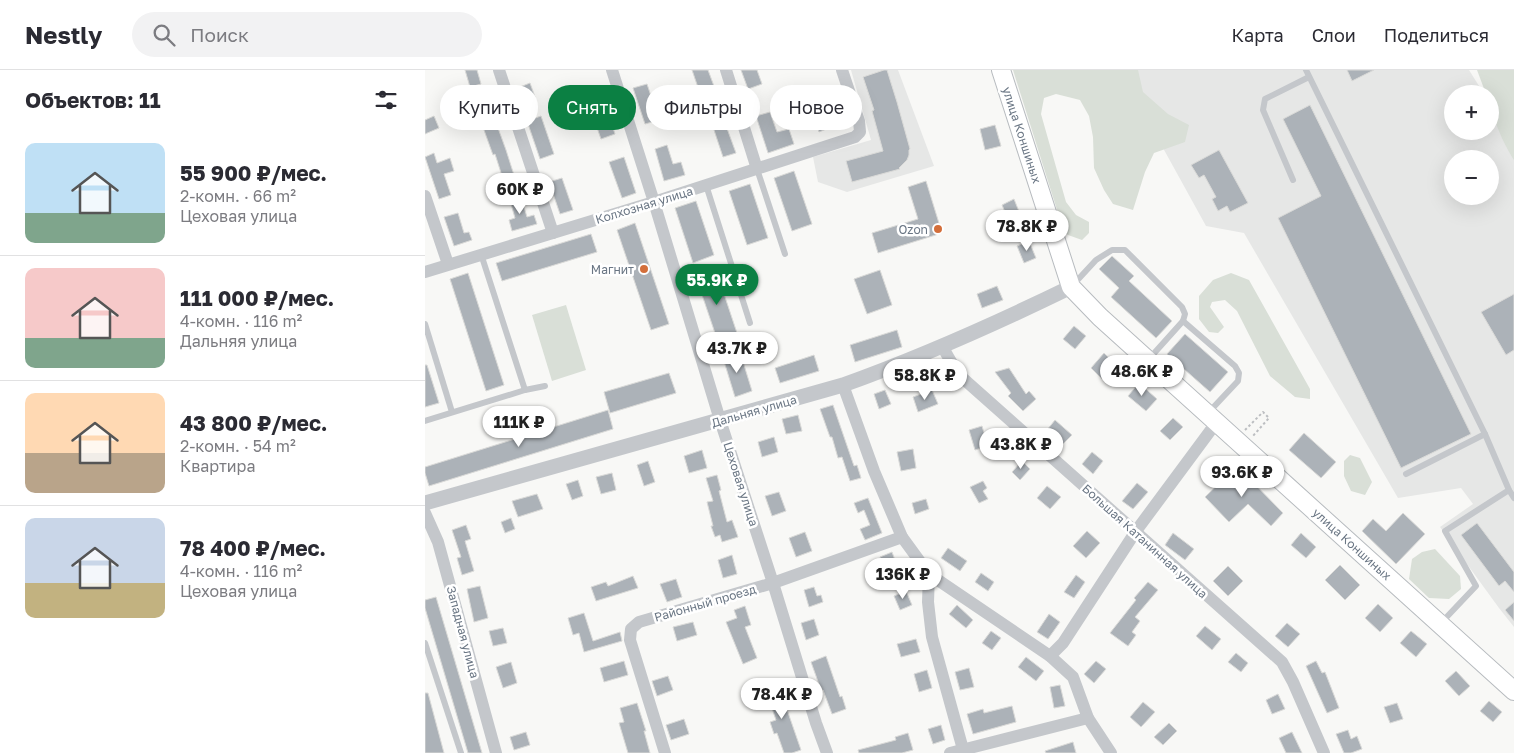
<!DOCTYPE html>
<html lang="ru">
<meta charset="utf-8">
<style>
body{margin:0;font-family:"Golos Text",sans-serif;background:#f2f2f3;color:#2b2b33;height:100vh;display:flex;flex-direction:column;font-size:19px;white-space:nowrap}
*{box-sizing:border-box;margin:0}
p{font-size:16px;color:#7c7c81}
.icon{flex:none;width:28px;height:28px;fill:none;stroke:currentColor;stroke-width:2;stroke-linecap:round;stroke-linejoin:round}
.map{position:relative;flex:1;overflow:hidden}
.side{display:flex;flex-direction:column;background:#fff;width:425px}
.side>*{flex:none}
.hud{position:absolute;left:15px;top:15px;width:475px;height:45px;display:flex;gap:10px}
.fabs{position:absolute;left:1019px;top:15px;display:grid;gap:10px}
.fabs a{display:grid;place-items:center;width:55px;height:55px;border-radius:50%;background:#fff;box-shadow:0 5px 20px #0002;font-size:25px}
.price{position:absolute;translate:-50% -42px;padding:0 11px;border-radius:18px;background:#fff;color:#222;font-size:16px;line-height:32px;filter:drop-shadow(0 1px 2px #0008)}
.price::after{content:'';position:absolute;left:50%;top:30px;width:15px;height:11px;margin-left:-8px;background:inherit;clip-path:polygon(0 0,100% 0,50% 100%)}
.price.on{background:#0b8043;color:#fff}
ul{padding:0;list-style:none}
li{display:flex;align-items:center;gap:15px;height:125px;padding:0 25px}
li+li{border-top:1px solid #e1e1e2}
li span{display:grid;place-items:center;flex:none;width:140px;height:100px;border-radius:10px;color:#555}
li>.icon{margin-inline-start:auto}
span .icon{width:60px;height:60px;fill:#fffc;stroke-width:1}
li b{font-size:21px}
h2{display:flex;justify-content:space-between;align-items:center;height:60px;padding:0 25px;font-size:21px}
.pill{padding:0 18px;border-radius:22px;background:#fff;box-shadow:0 5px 20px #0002;font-size:18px;line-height:45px}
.pill.on{background:#0b8043;color:#fff}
header{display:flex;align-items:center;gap:30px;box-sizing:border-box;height:70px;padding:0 25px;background:#fff;border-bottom:1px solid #e1e1e2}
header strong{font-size:24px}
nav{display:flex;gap:28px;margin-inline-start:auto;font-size:18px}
.search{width:350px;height:45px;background:#f2f2f3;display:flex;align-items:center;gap:12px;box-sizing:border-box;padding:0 18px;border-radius:28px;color:#7c7c81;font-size:19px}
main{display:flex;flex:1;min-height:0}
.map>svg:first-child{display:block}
.built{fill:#e6e7e6;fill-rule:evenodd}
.green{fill:#d9dfd7}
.building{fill:#acb2b8;stroke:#dadad8}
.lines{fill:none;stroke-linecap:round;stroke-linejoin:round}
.secondary-casing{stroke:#b7bbbf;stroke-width:20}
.path{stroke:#bcbec1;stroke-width:2;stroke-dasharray:2.5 2.5;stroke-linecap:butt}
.service{stroke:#c4c7cb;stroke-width:6}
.minor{stroke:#c4c7cb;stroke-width:12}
.tertiary{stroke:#c4c7cb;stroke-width:15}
.secondary{stroke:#fff;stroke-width:18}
.poi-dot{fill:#d36e3a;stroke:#fff;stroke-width:2}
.labels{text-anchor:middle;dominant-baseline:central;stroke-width:5;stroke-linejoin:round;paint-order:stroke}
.street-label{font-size:12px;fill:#6a7684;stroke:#fff}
.poi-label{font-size:12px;fill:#6a7684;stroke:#fff;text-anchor:end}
</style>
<header>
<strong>Nestly</strong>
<div class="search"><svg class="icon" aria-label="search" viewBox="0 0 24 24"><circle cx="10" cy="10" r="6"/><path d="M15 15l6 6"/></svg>Поиск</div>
<nav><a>Карта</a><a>Слои</a><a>Поделиться</a></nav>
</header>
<main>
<section class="side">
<h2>Объектов: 11<svg class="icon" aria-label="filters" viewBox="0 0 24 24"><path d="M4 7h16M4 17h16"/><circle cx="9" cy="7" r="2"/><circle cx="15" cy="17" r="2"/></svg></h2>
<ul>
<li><span style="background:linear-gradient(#bfe0f5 70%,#7fa58c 0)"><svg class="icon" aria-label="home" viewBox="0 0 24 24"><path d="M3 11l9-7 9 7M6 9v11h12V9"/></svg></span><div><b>55 900 ₽/мес.</b><p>2-комн. · 66 m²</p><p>Цеховая улица</p></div></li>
<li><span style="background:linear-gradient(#f6c9c9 70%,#7fa58c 0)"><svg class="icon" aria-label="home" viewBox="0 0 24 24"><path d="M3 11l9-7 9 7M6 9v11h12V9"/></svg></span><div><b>111 000 ₽/мес.</b><p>4-комн. · 116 m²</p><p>Дальняя улица</p></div></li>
<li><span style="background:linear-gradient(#ffd9b3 60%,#b9a48a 0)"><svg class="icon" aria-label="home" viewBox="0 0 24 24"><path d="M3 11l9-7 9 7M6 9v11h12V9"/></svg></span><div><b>43 800 ₽/мес.</b><p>2-комн. · 54 m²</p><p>Квартира</p></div></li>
<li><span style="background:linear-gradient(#c9d6e8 65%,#c2b280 0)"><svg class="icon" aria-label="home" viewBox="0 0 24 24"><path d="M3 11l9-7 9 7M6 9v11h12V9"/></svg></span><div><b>78 400 ₽/мес.</b><p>4-комн. · 116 m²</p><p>Цеховая улица</p></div></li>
</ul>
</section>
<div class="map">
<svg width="1089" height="683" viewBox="0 0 1089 683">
<rect width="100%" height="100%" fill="#f8f8f6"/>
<g class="built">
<polygon points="426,0 473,0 509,96 422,122 393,112 388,87 446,70"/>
<path d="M695,0H1044L1059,24H1028V61H1065V33L1089,72V557L1074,538L1015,457L1048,434L1036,418L973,428L819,163L781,156ZM1028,89H1065V126H1028Z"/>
</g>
<g class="green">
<polygon points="588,0 713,0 718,22 743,44 764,55 760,72 729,83 720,102 708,140 688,134 679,120 669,98 668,67 664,46 655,30 631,24 619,28 616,44 641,132 651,145 664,152 664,163 657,170 643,165 639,162"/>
<path d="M1052,0H1089V90C1078,73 1065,44 1065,24H1061Z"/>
<polygon points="806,203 824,210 885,319 885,329 870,327 845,306 812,241 800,230 787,232 785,237 799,257 793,263 784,262 774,249 774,226 788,210"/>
<polygon points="141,235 161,300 127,311 107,245"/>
<polygon points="925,385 935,388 947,412 940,425 926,421 919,406 919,391"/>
<polygon points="1010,479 1035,506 1036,519 1024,529 1004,528 984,509 987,489 997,482"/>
</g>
<g class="building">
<polygon points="40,0 52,0 56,14 45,17"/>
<polygon points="267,0 283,0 293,27 278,32"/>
<polygon points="316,0 332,0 337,14 323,19"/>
<polygon points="459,0 462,0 472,32 485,79 484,80 484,85 482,90 474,98 475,99 427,112 421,91 458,81 447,41 449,40 438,7"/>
<polygon points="922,0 949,0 927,11"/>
<polygon points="105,13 110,27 100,31 95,17"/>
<polygon points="222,14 234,50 220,54 208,18"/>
<polygon points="405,23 416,53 394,62 390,50 400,46 393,27"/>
<polygon points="178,27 190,64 176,69 163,32"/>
<polygon points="62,34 71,59 73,58 81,80 89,105 78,109 70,84 68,85 55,49 50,51 46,39"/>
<polygon points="885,35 1046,364 976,398 853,148 896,126 858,49"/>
<polygon points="345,42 352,62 364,59 369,74 343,83 331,46"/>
<polygon points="9,46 14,58 0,64 0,50"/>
<polygon points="116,46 129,84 115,89 102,51"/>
<polygon points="300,53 311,83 298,87 288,57"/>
<polygon points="570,55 576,76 560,80 555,59"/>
<polygon points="242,75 248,94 256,92 260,105 239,111 230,79"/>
<polygon points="794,80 823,133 805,142 802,136 793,141 787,129 791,127 779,105 774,108 766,95"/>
<polygon points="9,83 12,93 25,88 29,101 19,104 26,125 14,129 0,87"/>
<polygon points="199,87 211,123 197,128 184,92"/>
<polygon points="369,101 387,154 367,161 349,108"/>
<polygon points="137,108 148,140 135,144 124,112"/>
<polygon points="501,111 517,163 453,183 447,163 493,149 483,117"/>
<polygon points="325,114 343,168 322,175 304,121"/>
<polygon points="95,124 102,147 109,145 112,154 87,161 84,150 90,148 84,127"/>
<polygon points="589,129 595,144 583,149 577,135"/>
<polygon points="271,131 289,185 268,193 250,138"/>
<polygon points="33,143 39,163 44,162 47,170 29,176 19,147"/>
<polygon points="210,153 244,254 226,260 192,160"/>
<polygon points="166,164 172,182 77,211 71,193"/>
<polygon points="604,171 611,188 599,193 592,176"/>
<polygon points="687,186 709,206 704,211 747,251 731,268 686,227 694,218 674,199"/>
<polygon points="455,200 467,235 442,244 429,209"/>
<polygon points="43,203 79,315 61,321 25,209"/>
<polygon points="292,203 312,263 292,269 272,210"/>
<polygon points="572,216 578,230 557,238 552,224"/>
<polygon points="1089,224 1089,280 1081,285 1056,242"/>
<polygon points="649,256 661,266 650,279 638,269"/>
<polygon points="472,260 477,277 430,292 425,275"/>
<polygon points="760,264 803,302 785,322 742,284"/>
<polygon points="315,282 327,321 310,327 298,288"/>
<polygon points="679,283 690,294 677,309 666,298"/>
<polygon points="389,285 394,301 355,313 350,298"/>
<polygon points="0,295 2,295 14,333 0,337"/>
<polygon points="584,298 601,324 604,321 611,329 598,341 583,326 586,323 570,302"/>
<polygon points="244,303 251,323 185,343 179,322"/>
<polygon points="714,313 732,329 721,341 703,326"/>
<polygon points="460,320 466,334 454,339 449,324"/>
<polygon points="507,320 513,334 493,342 488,327"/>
<polygon points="408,335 429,396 432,395 436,408 425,411 417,387 413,388 407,367 405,367 395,339"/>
<polygon points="183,340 188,359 4,416 0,403 0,397"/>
<polygon points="373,345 377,361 361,364 357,349"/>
<polygon points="748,348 758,357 745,370 735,361"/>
<polygon points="630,350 647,365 638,374 622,360"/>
<polygon points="557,356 563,376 550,380 544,360"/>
<polygon points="879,363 911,392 896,408 864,380"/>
<polygon points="349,367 353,382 337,387 333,372"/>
<polygon points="488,379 491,398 476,401 472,382"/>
<polygon points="277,380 282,398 264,403 259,386"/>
<polygon points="667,382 678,391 668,404 657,394"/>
<polygon points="223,391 230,412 219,416 212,395"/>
<polygon points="597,391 605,399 595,410 587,402"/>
<polygon points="812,396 858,443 846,456 823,434 804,452 780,427"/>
<polygon points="187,403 191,420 176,424 171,407"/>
<polygon points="292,405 296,420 294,421 302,452 307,450 313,467 297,472 295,465 290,467 286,456 288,456 282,432 288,431 281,408"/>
<polygon points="153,410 158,426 147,430 141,414"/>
<polygon points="558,411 562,418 558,421 563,429 554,433 545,417"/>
<polygon points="712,413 723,422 708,439 697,431"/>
<polygon points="622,416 636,427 625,439 612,428"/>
<polygon points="354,422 361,441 347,446 340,426"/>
<polygon points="112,424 118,439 93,447 87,431"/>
<polygon points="443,428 457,463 440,470 435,459 445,455 439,440 433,443 429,433"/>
<polygon points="501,429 504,439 490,444 487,433"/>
<polygon points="978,443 1000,464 971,494 937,461 948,449 961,461"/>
<polygon points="86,448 90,459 80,463 76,452"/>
<polygon points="1052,453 1089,502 1089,522 1080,511 1074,516 1036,465"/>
<polygon points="41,455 46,469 40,471 49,501 37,505 32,488 36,487 27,460"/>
<polygon points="662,461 675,473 661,488 648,476"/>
<polygon points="380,462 387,481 371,487 364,468"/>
<polygon points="748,463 769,479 760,490 740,475"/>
<polygon points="876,463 891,477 881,488 866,475"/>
<polygon points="523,478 542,491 535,501 516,488"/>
<polygon points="467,482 474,501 462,505 455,487"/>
<polygon points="307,485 312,504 298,508 293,490"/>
<polygon points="915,495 935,515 920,530 900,510"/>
<polygon points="803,496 818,511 803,526 788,511"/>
<polygon points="556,503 569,512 563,521 550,512"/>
<polygon points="651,505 660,512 649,528 639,522"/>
<polygon points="208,506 213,518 171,531 166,517 181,512 183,516"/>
<polygon points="251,509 257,527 242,532 235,514"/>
<polygon points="723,512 733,520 710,547 715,551 707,562 711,565 703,576 685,563 711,530 709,528"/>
<polygon points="55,516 63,548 49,552 42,519"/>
<polygon points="389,517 392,526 396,525 398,532 384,537 379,520"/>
<polygon points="481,521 487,535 475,540 469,526"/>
<polygon points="11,527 57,683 43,683 0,538 0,530"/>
<polygon points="1089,532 1089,551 1080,540"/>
<polygon points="953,534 968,548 955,562 940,548"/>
<polygon points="532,535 548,550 541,558 524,544"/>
<polygon points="320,536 326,555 320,557 332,588 318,594 301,552 312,548 309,540"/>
<polygon points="159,543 168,571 195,562 197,571 159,582 154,563 148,565 143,548"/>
<polygon points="624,544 635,552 623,569 612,562"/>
<polygon points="389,549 394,565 381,570 376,553"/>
<polygon points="268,552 272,565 252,571 248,557"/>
<polygon points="862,553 875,564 863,577 850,566"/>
<polygon points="780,556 796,569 787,580 771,566"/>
<polygon points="78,558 82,573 68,576 64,561"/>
<polygon points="566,561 576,568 567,580 557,573"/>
<polygon points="986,561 1002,574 991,587 975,573"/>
<polygon points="491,569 495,582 476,587 472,574"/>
<polygon points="811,583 823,593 816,602 803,592"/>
<polygon points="401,586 415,627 417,626 421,639 407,644 398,620 396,620 386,592"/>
<polygon points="601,587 619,601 611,611 593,597"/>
<polygon points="199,591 203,605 179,612 175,598"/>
<polygon points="671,591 681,599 669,613 659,604"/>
<polygon points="891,591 897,603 900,602 914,638 902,643 881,596"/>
<polygon points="86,592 92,613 78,618 71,597"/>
<polygon points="544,598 549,617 535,620 530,602"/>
<polygon points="502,600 507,618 494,622 489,604"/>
<polygon points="1031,601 1045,616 1034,626 1020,611"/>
<polygon points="243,606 248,620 232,626 227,611"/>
<polygon points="354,613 361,631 359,631 376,680 367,683 359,683 352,663 349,664 345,652 351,650 340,618"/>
<polygon points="635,615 640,636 629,638 625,617"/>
<polygon points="0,623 3,623 19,683 0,683"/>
<polygon points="853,624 860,639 847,644 841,630"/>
<polygon points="1064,631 1077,642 1068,652 1055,641"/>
<polygon points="718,632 730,642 716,657 705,647"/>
<polygon points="212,633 221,661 219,661 225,683 203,683 194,653 199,652 195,638"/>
<polygon points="972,633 978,649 965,653 959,637"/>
<polygon points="587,636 591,652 548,664 542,644 558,639 559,643"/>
<polygon points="259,649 264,664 246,670 241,655"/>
<polygon points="744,653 752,661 738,675 729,667"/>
<polygon points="516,655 520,670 508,674 503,659"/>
<polygon points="923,660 926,669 932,666 937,679 926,683 919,683 911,664"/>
<polygon points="101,662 105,675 89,680 85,667"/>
<polygon points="867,662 877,683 861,683 854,668"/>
<polygon points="483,663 488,680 477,683 434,683 433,680 471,670 470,667"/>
<polygon points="648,672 651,683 621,683 620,681"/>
</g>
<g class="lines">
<defs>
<polyline id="secondary" points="576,0 646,217 675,247 1089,621"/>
</defs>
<use href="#secondary" class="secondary-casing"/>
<polyline class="path" points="820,360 838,342 844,348 827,367"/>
<g class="service">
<polyline points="881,0 1060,364"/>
<polyline points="332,99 360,184"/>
<polyline points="868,110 838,40 840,29 884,7"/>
<polyline points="281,115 325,253"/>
<polyline points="56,184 100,320"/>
<polyline points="647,216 671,190 687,180 700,180 757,237 760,244 758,251 723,290"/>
<polyline points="758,251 810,296 814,303 813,311 783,343"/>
<polyline points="0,254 27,342"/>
<polyline points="0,351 100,320 120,316"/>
<polyline points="981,404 1060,364 1084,420 1089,428"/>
<polyline points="1016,553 1051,516 1020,461 1084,420"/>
<polyline points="0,573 36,683"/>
</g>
<g class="minor">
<polyline points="74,0 128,163"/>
<polyline points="187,0 229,132 295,350 348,513 391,653 402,683"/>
<polyline points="301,0 332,99"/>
<polyline points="0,126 23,194"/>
<polyline points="0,202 229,132 430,67 435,62 434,51 417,0"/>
<polyline points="517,276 533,304 857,592 868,612 899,683"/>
<polyline points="418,315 449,401 477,467 504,504 625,586 648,607 663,648 686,683"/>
<polyline points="0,443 13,472 71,683"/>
<polyline points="504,504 503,532 507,567 539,683"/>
<polyline points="625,586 638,573 711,461 791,353"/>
<polyline points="240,683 205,570 206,559 214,552 348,513 477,467"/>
<polyline points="525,683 663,648"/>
</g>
<path class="tertiary" d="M0,433L418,315C496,287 572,253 646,217"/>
<use href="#secondary" class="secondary"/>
</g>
<g class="poi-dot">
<circle cx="513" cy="159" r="5"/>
<circle cx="219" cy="199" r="5"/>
</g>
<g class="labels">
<g class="street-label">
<text transform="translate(597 65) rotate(72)">улица Коншиных</text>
<text transform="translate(219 135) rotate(-17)">Колхозная улица</text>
<text transform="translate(329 341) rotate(-16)">Дальняя улица</text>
<text transform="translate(316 414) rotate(72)">Цеховая улица</text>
<text transform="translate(720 471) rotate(42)">Большая Катанинная улица</text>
<text transform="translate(927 474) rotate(42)">улица Коншиных</text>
<text transform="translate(280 533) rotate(-16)">Районный проезд</text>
<text transform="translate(38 562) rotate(75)">Западная улица</text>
</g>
<g class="poi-label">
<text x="503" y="159">Ozon</text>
<text x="209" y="199">Магнит</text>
</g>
</g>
</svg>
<div class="fabs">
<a>+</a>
<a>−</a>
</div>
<b class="price" style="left:95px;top:145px">60K ₽</b>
<b class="price" style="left:602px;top:182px">78.8K ₽</b>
<b class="price on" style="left:292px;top:236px">55.9K ₽</b>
<b class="price" style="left:312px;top:304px">43.7K ₽</b>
<b class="price" style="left:717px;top:327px">48.6K ₽</b>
<b class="price" style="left:500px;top:331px">58.8K ₽</b>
<b class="price" style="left:94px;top:378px">111K ₽</b>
<b class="price" style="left:596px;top:400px">43.8K ₽</b>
<b class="price" style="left:817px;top:428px">93.6K ₽</b>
<b class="price" style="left:478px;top:530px">136K ₽</b>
<b class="price" style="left:357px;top:650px">78.4K ₽</b>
<div class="hud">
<a class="pill">Купить</a>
<a class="pill on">Снять</a>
<a class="pill">Фильтры</a>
<a class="pill">Новое</a>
</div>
</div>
</main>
